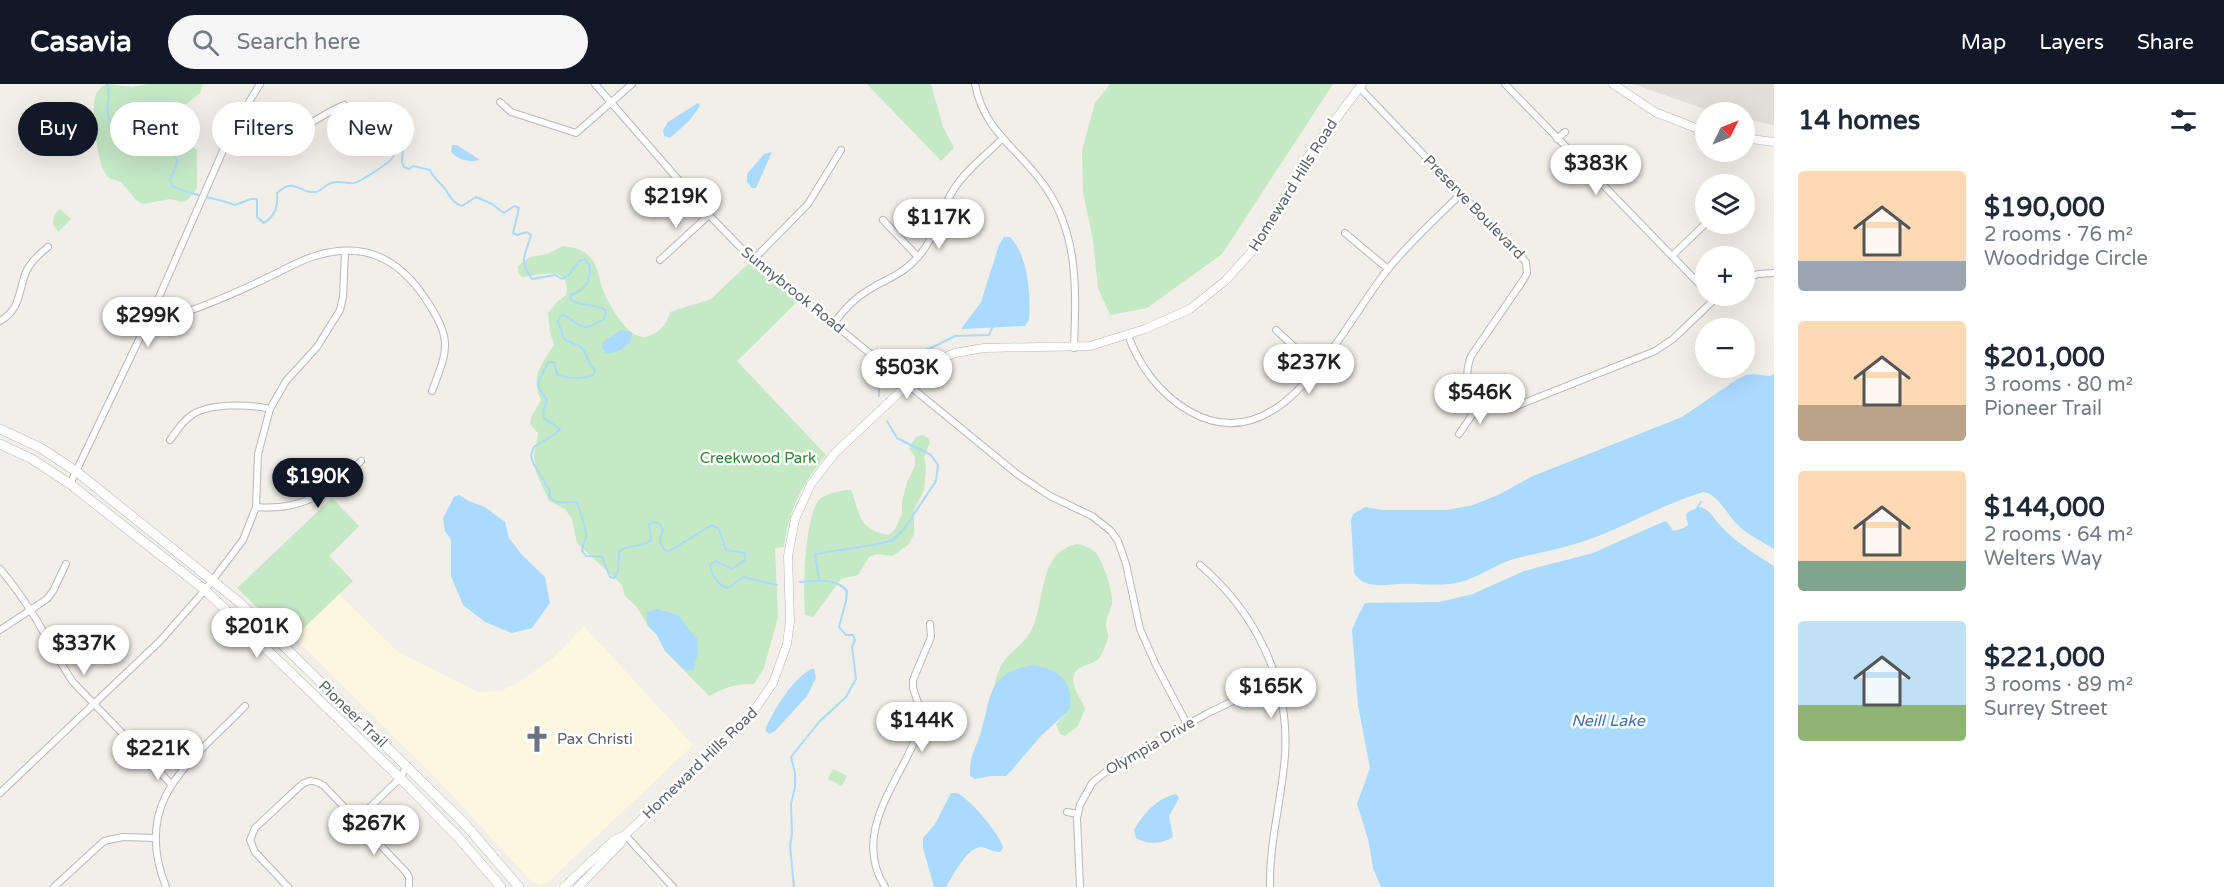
<!DOCTYPE html>
<meta charset="utf-8">
<style>
body{margin:0;font-family:"Varela Round",sans-serif;background:#f6f6f7;color:#1f2937;height:100vh;display:flex;flex-direction:column;font-size:22px;white-space:nowrap}
*{box-sizing:border-box;margin:0}
p{font-size:20px;color:#747a83}
.icon{flex:none;width:33px;height:33px;fill:none;stroke:currentColor;stroke-width:2;stroke-linecap:round;stroke-linejoin:round}
.map{position:relative;flex:1;overflow:hidden}
.sheet{display:flex;flex-direction:column;background:#fff;width:450px}
.sheet>*{flex:none}
.hud{position:absolute;left:18px;top:18px;width:570px;height:54px;display:flex;gap:12px}
.needle{width:39px;rotate:47deg}
.controls{position:absolute;left:1695px;top:18px;display:grid;gap:12px}
.controls a{display:grid;place-items:center;width:60px;height:60px;border-radius:50%;background:#fff;box-shadow:0 6px 24px #0002;font-size:30px}
.price{position:absolute;translate:-50% -51px;padding:0 14px;border-radius:21px;background:#fff;color:#222;font-size:20px;line-height:39px;filter:drop-shadow(0 2px 3px #0008)}
.price::after{content:'';position:absolute;left:50%;top:36px;width:18px;height:14px;margin-left:-9px;background:inherit;clip-path:polygon(0 0,100% 0,50% 100%)}
.price.on{background:#111827;color:#fff}
ul{padding:0;list-style:none}
li{display:flex;align-items:center;gap:18px;height:150px;padding:0 24px}
li span{display:grid;place-items:center;flex:none;width:168px;height:120px;border-radius:6px;color:#555}
li>.icon{margin-inline-start:auto}
span .icon{width:72px;height:72px;fill:#fffc;stroke-width:1}
li b{font-size:26px}
h2{display:flex;justify-content:space-between;align-items:center;height:72px;padding:0 24px;font-size:26px}
.chip{padding:0 21px;border-radius:27px;background:#fff;box-shadow:0 6px 24px #0002;font-size:21px;line-height:54px}
.chip.on{background:#111827;color:#fff}
header{display:flex;align-items:center;gap:36px;box-sizing:border-box;height:84px;padding:0 30px;background:#111827;color:#fff}
header strong{font-size:28px}
nav{display:flex;gap:33px;margin-inline-start:auto;font-size:21px}
.search{width:420px;height:54px;background:#f6f6f7;display:flex;align-items:center;gap:15px;box-sizing:border-box;padding:0 21px;border-radius:33px;color:#747a83;font-size:22px}
main{display:flex;flex:1;min-height:0}
.map>svg:first-child{display:block}
.commercial{fill:#fef7e0}
.education{fill:#e1ded6}
.green{fill:#c5e8c5}
.water{fill:#aadaff}
.lines{fill:none;stroke-linecap:round;stroke-linejoin:round}
.stream{stroke:#aadaff;stroke-width:2}
.minor-casing{stroke:#b5b8bc;stroke-width:8}
.tertiary-casing{stroke:#b5b8bc;stroke-width:9}
.secondary-casing{stroke:#b6babf;stroke-width:10}
.minor{stroke:#fff;stroke-width:6}
.tertiary{stroke:#fff;stroke-width:8}
.secondary{stroke:#fff;stroke-width:9}
.labels{text-anchor:middle;dominant-baseline:central;stroke-width:5;stroke-linejoin:round;paint-order:stroke}
.street-label{font-size:15px;fill:#5f6368;stroke:#fff}
.park-label{font-size:15px;fill:#348238;stroke:#fff}
.worship-label{font-size:15px;fill:#5b616d;stroke:#fff;text-anchor:start}
.water-label{font-size:16px;font-style:italic;fill:#4174aa;stroke:#fff}
</style>
<header>
<strong>Casavia</strong>
<div class="search"><svg class="icon" aria-label="search" viewBox="0 0 24 24"><circle cx="10" cy="10" r="6"/><path d="M15 15l6 6"/></svg>Search here</div>
<nav><a>Map</a><a>Layers</a><a>Share</a></nav>
</header>
<main>
<div class="map">
<svg width="1774" height="803" viewBox="0 0 1774 803">
<rect width="100%" height="100%" fill="#f1efe8"/>
<polygon class="commercial" points="339,510 398,568 478,608 501,607 521,597 554,573 584,542 693,661 549,797 541,801 532,798 442,700 294,553"/>
<polygon class="education" points="1633,0 1774,0 1774,41 1745,35 1744,28 1713,28"/>
<g class="green">
<path d="M106,0L132,3L148,0H203L200,9L185,21L180,32V51L185,58L197,66V104L189,115L182,118L170,115L143,120L137,117L121,98C115,96 108,95 105,89C97,74 91,30 95,14C96,8 101,3 106,0Z"/>
<polygon points="867,0 931,0 943,43 954,64 941,77"/>
<polygon points="1110,0 1333,0 1222,170 1147,224 1110,231 1098,204 1093,156 1083,108 1082,66 1095,19"/>
<polygon points="60,125 71,135 58,148 53,140 54,131"/>
<path d="M563,162C572,163 582,165 589,172C599,182 598,194 603,206C609,221 630,260 649,252C660,248 667,240 670,228L711,215L751,177L799,216L737,277L826,371C803,398 788,427 784,463L775,464L778,533L764,584L754,600C733,600 727,603 709,612L665,567L657,551L648,542L637,523L625,512L622,501L577,459L572,435L565,425L549,417L536,388L534,372L538,349L530,340L531,333L541,316C530,294 541,280 554,261L550,248L548,229L557,218L566,211C572,180 539,191 522,193L518,189V182L530,173L547,170Z"/>
<path d="M923,351L928,354L930,358L924,374L926,383L924,406L914,426V450L909,460L893,472L877,470L869,473L858,491L841,495L813,533L805,531C803,506 804,439 818,417C821,411 844,405 851,406C861,431 857,445 889,451L895,445L902,430V418L907,398L915,382V373L909,364L916,353Z"/>
<polygon points="332,414 359,442 329,472 353,497 291,556 237,504"/>
<path d="M1078,460C1084,462 1090,463 1095,468C1102,475 1114,509 1112,520C1110,527 1106,534 1106,542C1106,543 1108,549 1108,551C1108,557 1103,568 1100,573C1094,582 1078,580 1074,591C1070,603 1082,615 1085,625L1078,642L1065,652L1060,650L1056,640L1070,625L994,602C996,595 998,587 1002,580C1009,569 1023,560 1030,549C1047,520 1036,467 1078,460Z"/>
<polygon points="833,685 847,692 842,702 828,695"/>
</g>
<g class="water">
<polygon points="698,19 700,21 698,25 689,37 670,54 664,52 663,46 668,38"/>
<path d="M452,61H457L480,76C470,79 458,76 451,68Z"/>
<polygon points="772,68 756,104 752,104 747,98 747,90 764,70"/>
<path d="M1004,153H1010C1028,171 1031,211 1029,236L1025,242L961,245L981,218L999,161Z"/>
<path d="M621,246L632,248C633,262 619,269 606,269L602,264L603,258Z"/>
<path d="M1754,290L1770,292L1774,290V465C1760,456 1745,450 1734,437C1726,428 1717,410 1704,408C1665,419 1631,440 1593,454C1567,464 1540,468 1514,475C1497,480 1483,490 1467,496C1445,504 1422,499 1399,500C1383,501 1362,505 1354,488L1351,437L1353,430L1365,423L1383,426H1447L1473,421L1498,411L1533,392L1682,333L1736,296L1746,291Z"/>
<polygon points="459,411 469,417 485,423 505,438 509,454 522,471 545,493 550,519 532,544 512,549 485,538 463,521 451,492 451,456 445,447 443,434 454,413"/>
<path d="M1699,423C1709,424 1713,434 1720,441C1735,458 1755,470 1774,482V803H1381L1373,784L1368,755L1357,720L1370,684L1358,621L1352,546L1357,534L1365,519L1439,518L1473,510L1524,487L1593,469L1665,437L1668,439L1673,447L1684,444L1688,441L1686,431L1688,428Z"/>
<polygon points="657,525 678,531 697,555 698,568 693,587 685,586 665,567 657,551 648,542 646,528"/>
<path d="M1035,581C1060,587 1073,597 1070,625C1059,637 1045,646 1035,659C1025,670 1017,681 1006,692H991L975,695L970,692C969,673 974,669 980,651C992,614 985,588 1035,581Z"/>
<path d="M811,585H814L816,594L807,612L775,647L769,650L766,647V643C776,623 791,597 811,585Z"/>
<path d="M951,709H957C969,714 1001,751 1003,764L1000,768C993,768 988,764 981,763C967,763 953,792 946,803H934L923,764V754L935,740Z"/>
<path d="M1176,710L1179,714L1169,732L1173,753C1163,760 1147,761 1136,754L1134,746C1143,730 1157,714 1176,710Z"/>
</g>
<g class="lines">
<g class="stream">
<path d="M107,0C113,16 104,22 109,35C111,39 115,44 118,47C124,47 130,46 137,48C147,50 176,66 177,77C177,84 173,89 170,95L172,102C192,112 214,113 235,121L251,115H257V133L264,139C276,131 278,122 277,109C295,92 299,110 315,108C322,107 325,101 331,99C339,96 347,100 354,99C360,98 391,78 393,73C395,69 395,65 398,61L403,62L402,78L404,83L409,85L413,82L430,86C434,96 440,97 445,105C451,113 451,118 462,122L476,113L492,120L504,129L514,122L519,124L513,149L517,151L527,148L531,151C525,173 518,174 532,195L555,191L562,195L569,191L579,177L585,175L589,180C592,197 586,205 571,211L570,215C581,224 596,218 606,227L604,235C579,250 584,242 564,231L560,232L558,238L564,255C569,258 578,260 582,264C588,271 587,280 595,286L594,290C585,296 567,295 557,290L554,278H548C542,295 531,298 547,316L543,327L544,334L560,345L555,350L534,363L531,371L533,379L550,407L549,412C556,422 566,417 576,418C579,422 587,448 586,452C585,458 582,460 582,467L586,472L602,473L610,493L614,494L618,487L619,468C629,459 641,465 651,456L649,440L653,438L660,440L663,446C659,455 659,460 666,467L671,466L712,441L719,445L726,466L745,469V476L732,485L715,477L710,481C711,490 718,502 728,504L743,493L777,501"/>
<polyline points="897,276 931,264 955,252 989,251 993,241"/>
<polyline points="879,312 879,294 883,287"/>
<polyline points="1696,426 1701,418"/>
<polyline points="819,497 815,470 879,460 893,456 904,445 936,397 938,381 931,371 897,354 887,337"/>
<path d="M794,803L790,762L792,750L791,720L795,703V689L791,673L819,638L846,613L856,595L852,563L855,556L853,551H846L839,543L846,517L847,507C835,493 817,497 800,498"/>
</g>
<defs>
<g id="minor">
<polyline points="595,0 709,131 740,163 1017,390 1050,412 1092,432 1111,447 1118,457 1126,480 1140,545 1155,579 1187,640"/>
<path d="M975,0C984,49 1021,66 1046,104C1079,152 1076,208 1074,264"/>
<polyline points="1505,0 1706,207"/>
<path d="M1359,3L1526,178L1527,189L1524,195L1471,272C1460,302 1476,326 1509,325L1655,267L1673,255L1718,212"/>
<polyline points="500,18 511,28 576,49 632,0"/>
<path d="M232,46C240,50 248,56 258,57C285,61 320,30 344,21"/>
<polyline points="1557,55 1565,48"/>
<polyline points="883,136 918,173"/>
<polyline points="1345,149 1388,185"/>
<polyline points="1672,172 1706,139"/>
<polyline points="755,174 808,120 841,66"/>
<polyline points="660,176 709,131"/>
<polyline points="1744,195 1758,190 1774,189"/>
<path d="M156,220L174,227H189C218,217 246,204 273,191C287,184 301,176 315,172C364,157 398,174 425,214C452,255 449,263 432,307"/>
<path d="M0,237C21,225 18,208 26,188C31,177 39,170 48,163"/>
<path d="M834,239C843,227 853,215 867,207C886,194 900,193 917,174C936,154 939,128 954,105C966,86 986,71 1002,55"/>
<polyline points="1276,246 1317,284"/>
<path d="M1128,251C1139,282 1160,310 1189,327C1282,381 1341,243 1388,185C1410,158 1436,134 1461,110"/>
<polyline points="1459,350 1481,318"/>
<path d="M170,356C177,347 182,337 192,331C209,319 251,320 270,325"/>
<polyline points="70,400 156,220 232,46 260,0"/>
<path d="M256,423C301,427 330,409 361,377"/>
<path d="M1200,481C1255,528 1290,597 1285,671C1282,715 1269,758 1270,803"/>
<path d="M0,485C18,506 35,532 48,556C57,571 63,584 73,598L171,700"/>
<polyline points="0,546 47,515 53,507 66,480"/>
<polyline points="0,709 160,557 205,506 243,456 256,423 258,370 270,325 286,297 317,263 340,226 343,213 345,168"/>
<polyline points="1067,728 1078,730"/>
<polyline points="357,736 400,694 407,682"/>
<polyline points="625,751 673,803"/>
<polyline points="54,803 104,757 123,753 156,754"/>
<path d="M166,803C131,715 191,678 245,622"/>
<path d="M288,803L255,768L250,756L255,744L300,702C309,695 315,696 324,702L405,787L409,793V803"/>
<path d="M885,803C849,746 905,692 921,641L922,631L913,604V596L931,553L930,540"/>
<polyline points="1080,803 1077,734 1080,721 1092,699 1112,683 1208,629 1231,618 1278,604"/>
</g>
<g id="tertiary">
<polyline points="1613,0 1655,28 1706,48"/>
<polyline points="1744,54 1774,58"/>
<polyline points="625,751 751,631 773,599 787,560 790,537 788,472 795,435 811,400 835,369 920,289 940,275 955,269 984,264 1090,262 1145,245 1190,225 1225,197 1255,164 1307,74 1362,0"/>
<polyline points="564,803 614,756 625,751 620,760 578,803"/>
</g>
<g id="secondary">
<polyline points="0,345 41,364 77,388 239,518 464,739 519,803"/>
<polyline points="0,360 32,375 70,400 205,506 400,694 457,752 501,803"/>
</g>
</defs>
<use href="#minor" class="minor-casing"/>
<use href="#tertiary" class="tertiary-casing"/>
<use href="#secondary" class="secondary-casing"/>
<use href="#minor" class="minor"/>
<use href="#tertiary" class="tertiary"/>
<use href="#secondary" class="secondary"/>
</g>
<defs>
<symbol id="church-bare" viewBox="-9 -9 18 18"><path d="M-1.2-6h2.4v3.5h3.3v2.4h-3.3V6h-2.4V-.1h-3.3v-2.4h3.3Z" fill="#6b7280" stroke="#fff" stroke-width="2.5" paint-order="stroke"/></symbol>
</defs>
<g fill-rule="evenodd">
<use href="#church-bare" x="518" y="636" width="38" height="38"/>
</g>
<g class="labels">
<g class="street-label">
<text transform="translate(1293 101) rotate(-58)">Homeward Hills Road</text>
<text transform="translate(1474 123) rotate(46)">Preserve Boulevard</text>
<text transform="translate(793 206) rotate(39)">Sunnybrook Road</text>
<text transform="translate(353 630) rotate(44)">Pioneer Trail</text>
<text transform="translate(1150 662) rotate(-30)">Olympia Drive</text>
<text transform="translate(700 679) rotate(-44)">Homeward Hills Road</text>
</g>
<g class="park-label">
<text x="758" y="374">Creekwood Park</text>
</g>
<g class="worship-label">
<text x="557" y="655">Pax Christi</text>
</g>
<g class="water-label">
<text x="1608" y="637">Neill Lake</text>
</g>
</g>
</svg>
<div class="controls">
<a><svg class="needle" viewBox="-14 -14 28 28"><path d="M0-13l5 13h-10z" fill="#e53935"/><path d="M0 13l5-13h-10z" fill="#747a83"/></svg></a>
<a><svg class="icon" aria-label="layers" viewBox="0 0 24 24"><path d="M12 4l9 5-9 5-9-5zM3 14l9 5 9-5"/></svg></a>
<a>+</a>
<a>−</a>
</div>
<b class="price" style="left:1596px;top:112px">$383K</b>
<b class="price" style="left:676px;top:145px">$219K</b>
<b class="price" style="left:939px;top:166px">$117K</b>
<b class="price" style="left:148px;top:264px">$299K</b>
<b class="price" style="left:1309px;top:311px">$237K</b>
<b class="price" style="left:907px;top:316px">$503K</b>
<b class="price" style="left:1480px;top:341px">$546K</b>
<b class="price on" style="left:318px;top:425px">$190K</b>
<b class="price" style="left:257px;top:575px">$201K</b>
<b class="price" style="left:84px;top:592px">$337K</b>
<b class="price" style="left:1271px;top:635px">$165K</b>
<b class="price" style="left:922px;top:669px">$144K</b>
<b class="price" style="left:158px;top:697px">$221K</b>
<b class="price" style="left:374px;top:772px">$267K</b>
<div class="hud">
<a class="chip on">Buy</a>
<a class="chip">Rent</a>
<a class="chip">Filters</a>
<a class="chip">New</a>
</div>
</div>
<section class="sheet">
<h2>14 homes<svg class="icon" aria-label="filters" viewBox="0 0 24 24"><path d="M4 7h16M4 17h16"/><circle cx="9" cy="7" r="2"/><circle cx="15" cy="17" r="2"/></svg></h2>
<ul>
<li><span style="background:linear-gradient(#ffd9b3 75%,#9aa5b1 0)"><svg class="icon" aria-label="home" viewBox="0 0 24 24"><path d="M3 11l9-7 9 7M6 9v11h12V9"/></svg></span><div><b>$190,000</b><p>2 rooms · 76 m²</p><p>Woodridge Circle</p></div></li>
<li><span style="background:linear-gradient(#ffd9b3 70%,#b9a48a 0)"><svg class="icon" aria-label="home" viewBox="0 0 24 24"><path d="M3 11l9-7 9 7M6 9v11h12V9"/></svg></span><div><b>$201,000</b><p>3 rooms · 80 m²</p><p>Pioneer Trail</p></div></li>
<li><span style="background:linear-gradient(#ffd9b3 75%,#7fa58c 0)"><svg class="icon" aria-label="home" viewBox="0 0 24 24"><path d="M3 11l9-7 9 7M6 9v11h12V9"/></svg></span><div><b>$144,000</b><p>2 rooms · 64 m²</p><p>Welters Way</p></div></li>
<li><span style="background:linear-gradient(#bfe0f5 70%,#8fb573 0)"><svg class="icon" aria-label="home" viewBox="0 0 24 24"><path d="M3 11l9-7 9 7M6 9v11h12V9"/></svg></span><div><b>$221,000</b><p>3 rooms · 89 m²</p><p>Surrey Street</p></div></li>
</ul>
</section>
</main>
